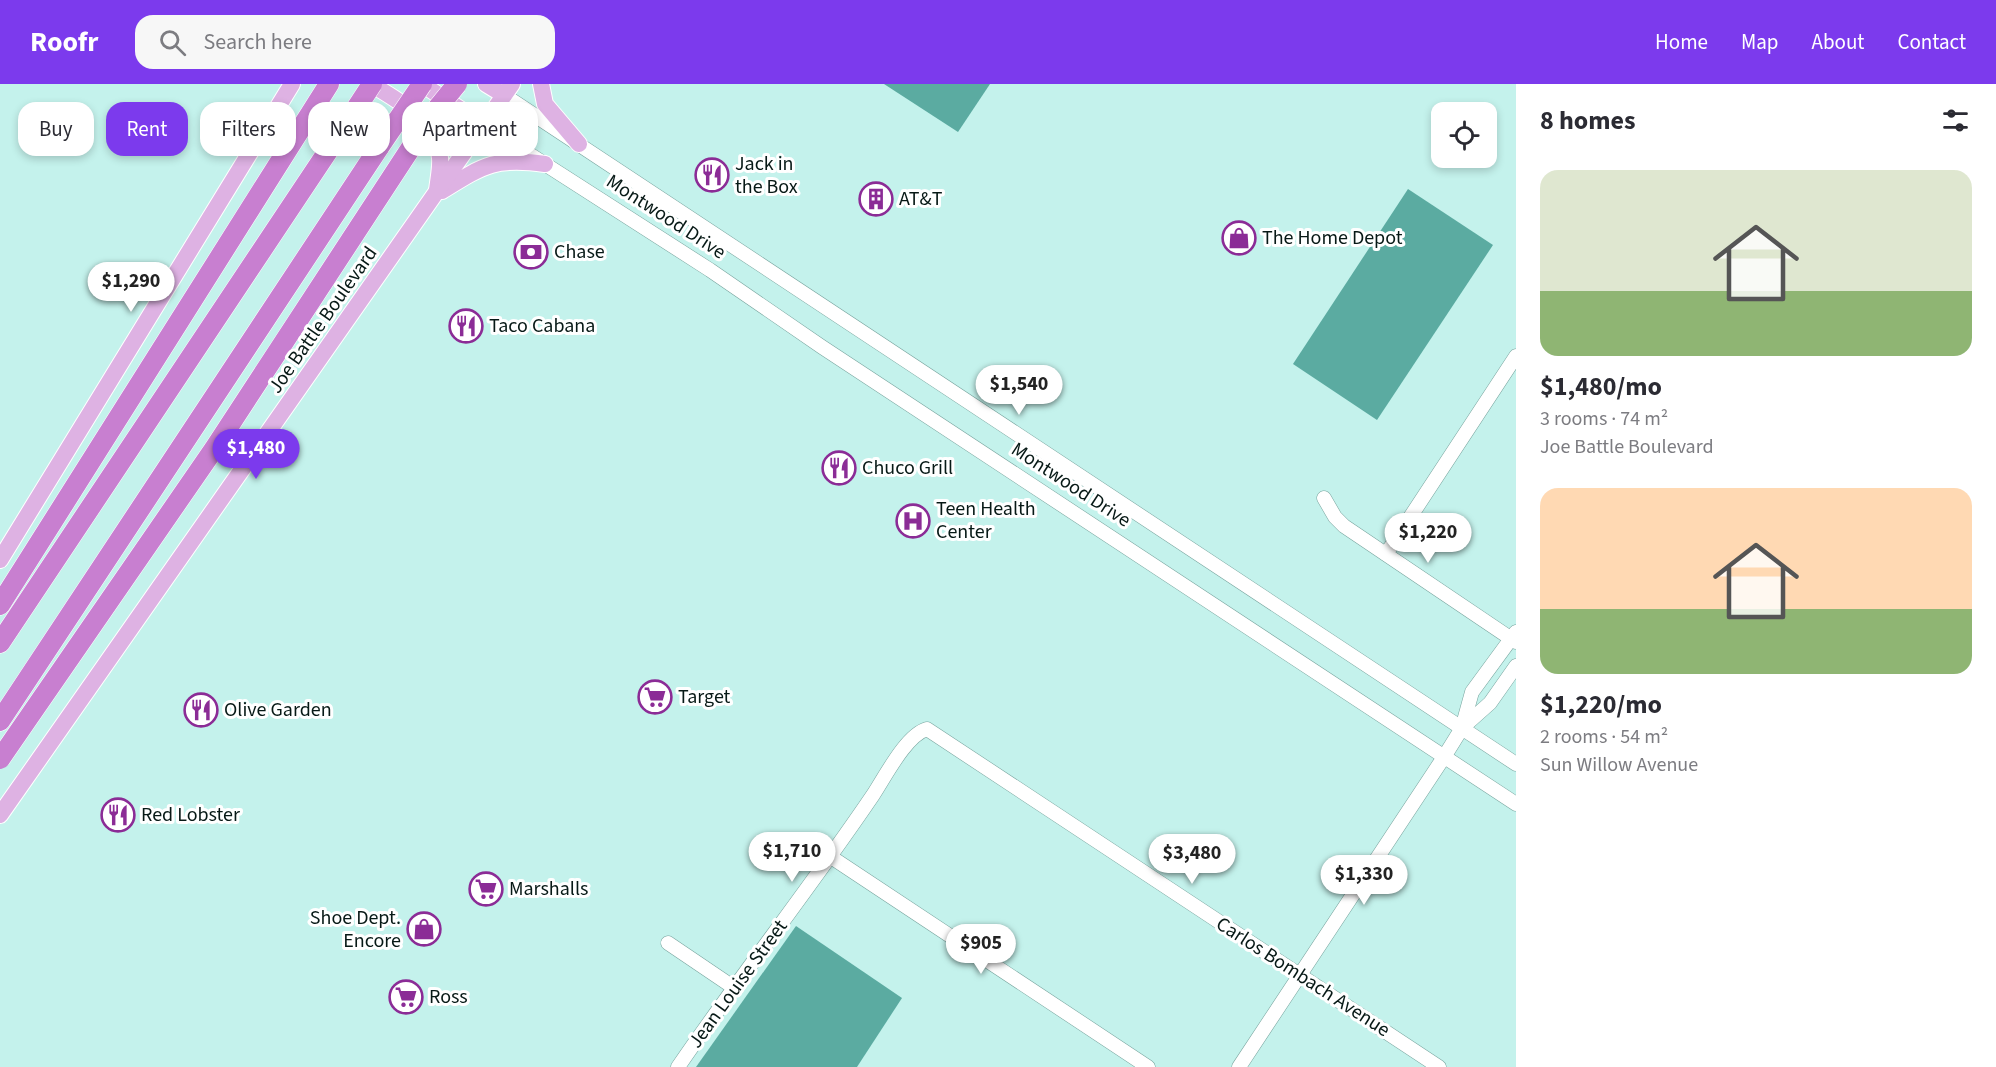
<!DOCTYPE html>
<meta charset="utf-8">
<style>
body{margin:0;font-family:"Source Sans 3",sans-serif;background:#f7f7f7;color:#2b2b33;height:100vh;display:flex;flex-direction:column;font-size:22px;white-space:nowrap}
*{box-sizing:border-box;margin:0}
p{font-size:20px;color:#7c7c81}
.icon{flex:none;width:33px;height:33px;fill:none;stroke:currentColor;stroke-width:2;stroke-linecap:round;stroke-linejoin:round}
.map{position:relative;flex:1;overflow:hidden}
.drawer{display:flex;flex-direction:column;background:#fff;width:480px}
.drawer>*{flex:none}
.guide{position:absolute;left:18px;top:18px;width:570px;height:54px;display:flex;gap:12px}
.buttons{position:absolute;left:1431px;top:18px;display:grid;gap:12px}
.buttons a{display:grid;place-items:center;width:66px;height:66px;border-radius:12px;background:#fff;box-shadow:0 3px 9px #0003;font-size:30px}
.price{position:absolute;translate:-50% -51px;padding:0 14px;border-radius:21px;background:#fff;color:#222;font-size:20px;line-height:39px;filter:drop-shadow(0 2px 3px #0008)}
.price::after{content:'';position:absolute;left:50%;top:36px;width:18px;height:14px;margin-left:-9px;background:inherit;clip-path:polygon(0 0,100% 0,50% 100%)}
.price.active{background:#7c3aed;color:#fff}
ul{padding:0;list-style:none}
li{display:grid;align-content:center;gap:12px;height:318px;padding:0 24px}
li span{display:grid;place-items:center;height:186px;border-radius:18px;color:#555}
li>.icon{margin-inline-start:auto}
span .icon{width:108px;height:108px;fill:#fffc;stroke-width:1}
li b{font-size:26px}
h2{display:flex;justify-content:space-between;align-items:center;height:72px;padding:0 24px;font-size:26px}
.pill{padding:0 21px;border-radius:18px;background:#fff;box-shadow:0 3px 9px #0003;font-size:21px;line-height:54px}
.pill.active{background:#7c3aed;color:#fff}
header{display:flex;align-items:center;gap:36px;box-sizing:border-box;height:84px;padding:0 30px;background:#7c3aed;color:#fff}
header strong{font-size:28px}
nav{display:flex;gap:33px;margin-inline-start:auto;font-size:21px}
.search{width:420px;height:54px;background:#f7f7f7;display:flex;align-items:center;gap:15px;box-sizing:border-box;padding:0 21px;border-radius:18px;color:#7c7c81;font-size:22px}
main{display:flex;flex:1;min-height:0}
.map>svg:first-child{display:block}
.water{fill:#5baba1}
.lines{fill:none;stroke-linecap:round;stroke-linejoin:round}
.minor-casing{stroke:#78a49e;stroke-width:15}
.major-casing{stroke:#fff;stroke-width:18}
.highway-casing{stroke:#fff;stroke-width:21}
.minor{stroke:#fff;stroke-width:14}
.major{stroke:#deb2e3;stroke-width:16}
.highway{stroke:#c87fd0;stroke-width:20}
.highway-bridge-casing{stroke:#fff;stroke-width:21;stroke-linecap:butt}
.highway-bridge{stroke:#c87fd0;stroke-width:20}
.labels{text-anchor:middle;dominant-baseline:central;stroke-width:6;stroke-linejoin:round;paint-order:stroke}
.poi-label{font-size:20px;fill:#071916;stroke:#fff;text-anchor:start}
.street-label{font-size:20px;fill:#071916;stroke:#fff}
</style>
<header>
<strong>Roofr</strong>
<div class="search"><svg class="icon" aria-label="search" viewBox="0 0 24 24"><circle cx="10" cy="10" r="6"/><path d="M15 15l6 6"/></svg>Search here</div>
<nav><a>Home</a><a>Map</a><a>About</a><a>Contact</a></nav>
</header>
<main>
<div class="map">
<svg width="1516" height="983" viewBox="0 0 1516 983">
<rect width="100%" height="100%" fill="#c4f2ec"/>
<g class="water">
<polygon points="884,0 990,0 958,48"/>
<polygon points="1408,105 1493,161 1377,336 1293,280"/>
<polygon points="796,842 902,914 857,983 696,983"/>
</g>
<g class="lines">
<defs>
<g id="minor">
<polyline points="504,11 1516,680"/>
<polyline points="484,41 710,186 822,263 1516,720"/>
<polyline points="1324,414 1335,433 1344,442 1516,558"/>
<polyline points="1386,470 1516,272"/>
<polyline points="1462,644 1490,619 1516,582"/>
<polyline points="831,773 1148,983"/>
<polyline points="668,859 733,903"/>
<path d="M678,983C741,891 810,804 873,711C885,693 906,651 927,645L1439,983"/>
<polyline points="1239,983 1444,673 1462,644 1472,608 1516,548"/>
</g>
<g id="major">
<path d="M371,0C399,17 437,37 440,74C441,84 438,96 437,107"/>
<polyline points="422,0 484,41"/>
<polyline points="486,0 504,11"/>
<polyline points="541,0 545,20 579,60"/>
<path d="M442,107C484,81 495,73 545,80"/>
<polyline points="0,476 292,0"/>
<polyline points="0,731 512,0"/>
</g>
<g id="highway">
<polyline points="0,521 329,0"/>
<polyline points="0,559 346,40"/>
<polyline points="0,637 380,62"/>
</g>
</defs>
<use href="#minor" class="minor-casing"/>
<use href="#major" class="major-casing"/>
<use href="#highway" class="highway-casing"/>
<use href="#minor" class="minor"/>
<use href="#major" class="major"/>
<use href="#highway" class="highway"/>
<defs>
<g id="highway-bridge">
<polyline points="346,40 372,0"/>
<polyline points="380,62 422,0"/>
<polyline points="0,675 214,365 435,27 457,0"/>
</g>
</defs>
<use href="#highway-bridge" class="highway-bridge-casing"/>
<use href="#highway-bridge" class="highway-bridge"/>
</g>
<defs>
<symbol id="restaurant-ring" viewBox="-11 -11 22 22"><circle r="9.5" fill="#fff" stroke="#8b2c96" stroke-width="1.5"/><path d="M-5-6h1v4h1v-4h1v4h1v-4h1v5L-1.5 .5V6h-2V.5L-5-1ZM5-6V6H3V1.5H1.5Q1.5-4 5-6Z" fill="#8b2c96"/></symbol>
<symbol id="building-ring" viewBox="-11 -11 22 22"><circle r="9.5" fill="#fff" stroke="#8b2c96" stroke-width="1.5"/><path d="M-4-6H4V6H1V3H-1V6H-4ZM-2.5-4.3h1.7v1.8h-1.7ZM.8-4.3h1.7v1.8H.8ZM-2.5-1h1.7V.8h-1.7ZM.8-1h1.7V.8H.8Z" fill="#8b2c96"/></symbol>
<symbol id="shop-ring" viewBox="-11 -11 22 22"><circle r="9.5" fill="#fff" stroke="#8b2c96" stroke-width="1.5"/><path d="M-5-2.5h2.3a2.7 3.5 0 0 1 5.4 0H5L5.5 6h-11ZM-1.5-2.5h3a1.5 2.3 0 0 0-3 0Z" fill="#8b2c96"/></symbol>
<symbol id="bank-ring" viewBox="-11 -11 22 22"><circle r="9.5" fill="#fff" stroke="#8b2c96" stroke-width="1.5"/><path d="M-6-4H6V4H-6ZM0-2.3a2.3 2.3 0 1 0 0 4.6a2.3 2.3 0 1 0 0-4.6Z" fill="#8b2c96"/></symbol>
<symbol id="hospital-ring" viewBox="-11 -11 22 22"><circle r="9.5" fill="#fff" stroke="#8b2c96" stroke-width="1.5"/><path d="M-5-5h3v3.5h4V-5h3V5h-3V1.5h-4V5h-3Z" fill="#8b2c96"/></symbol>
<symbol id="supermarket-ring" viewBox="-11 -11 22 22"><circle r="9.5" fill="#fff" stroke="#8b2c96" stroke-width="1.5"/><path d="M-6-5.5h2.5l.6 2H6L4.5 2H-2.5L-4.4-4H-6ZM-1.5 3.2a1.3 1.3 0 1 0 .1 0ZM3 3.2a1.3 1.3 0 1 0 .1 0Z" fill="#8b2c96"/></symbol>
</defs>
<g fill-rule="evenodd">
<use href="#restaurant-ring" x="693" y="72" width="38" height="38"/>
<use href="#building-ring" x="857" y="96" width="38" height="38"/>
<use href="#shop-ring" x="1220" y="135" width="38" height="38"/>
<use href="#bank-ring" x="512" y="149" width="38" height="38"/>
<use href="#restaurant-ring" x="447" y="223" width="38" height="38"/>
<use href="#restaurant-ring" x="820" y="365" width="38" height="38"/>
<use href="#hospital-ring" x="894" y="418" width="38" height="38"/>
<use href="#supermarket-ring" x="636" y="594" width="38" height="38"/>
<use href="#restaurant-ring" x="182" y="607" width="38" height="38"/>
<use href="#restaurant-ring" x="99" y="712" width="38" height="38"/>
<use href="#supermarket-ring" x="467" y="786" width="38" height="38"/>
<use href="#shop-ring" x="405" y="826" width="38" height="38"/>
<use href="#supermarket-ring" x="387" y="894" width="38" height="38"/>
</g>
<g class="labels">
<g class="poi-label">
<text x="735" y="80">Jack in<tspan x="735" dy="23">the Box</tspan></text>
<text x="899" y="115">AT&amp;T</text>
<text x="1262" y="154">The Home Depot</text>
<text x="554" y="168">Chase</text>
<text x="489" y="242">Taco Cabana</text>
<text x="862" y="384">Chuco Grill</text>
<text x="936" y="425">Teen Health<tspan x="936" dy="23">Center</tspan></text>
<text x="678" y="613">Target</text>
<text x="224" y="626">Olive Garden</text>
<text x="141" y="731">Red Lobster</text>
<text x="509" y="805">Marshalls</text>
<text x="401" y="834" text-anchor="end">Shoe Dept.<tspan x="401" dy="23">Encore</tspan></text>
<text x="429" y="913">Ross</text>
</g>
<g class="street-label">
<text transform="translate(666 133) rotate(33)">Montwood Drive</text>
<text transform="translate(323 236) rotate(-55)">Joe Battle Boulevard</text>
<text transform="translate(1071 401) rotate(33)">Montwood Drive</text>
<text transform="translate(1303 893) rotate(33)">Carlos Bombach Avenue</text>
<text transform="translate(738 900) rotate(-54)">Jean Louise Street</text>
</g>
</g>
</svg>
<div class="buttons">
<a><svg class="icon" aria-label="locate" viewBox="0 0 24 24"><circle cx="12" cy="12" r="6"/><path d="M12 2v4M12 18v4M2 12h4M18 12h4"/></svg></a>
</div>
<b class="price" style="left:131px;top:229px">$1,290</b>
<b class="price" style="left:1019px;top:332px">$1,540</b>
<b class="price active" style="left:256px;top:396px">$1,480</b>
<b class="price" style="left:1428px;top:480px">$1,220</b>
<b class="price" style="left:792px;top:799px">$1,710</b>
<b class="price" style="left:1192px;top:801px">$3,480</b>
<b class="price" style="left:1364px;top:822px">$1,330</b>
<b class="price" style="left:981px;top:891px">$905</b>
<div class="guide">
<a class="pill">Buy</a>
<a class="pill active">Rent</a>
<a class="pill">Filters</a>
<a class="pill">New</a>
<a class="pill">Apartment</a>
</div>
</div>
<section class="drawer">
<h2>8 homes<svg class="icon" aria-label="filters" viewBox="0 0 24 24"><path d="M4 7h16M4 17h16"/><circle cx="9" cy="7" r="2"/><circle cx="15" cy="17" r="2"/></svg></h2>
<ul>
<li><span style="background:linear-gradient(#dfe7d0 65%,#8fb573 0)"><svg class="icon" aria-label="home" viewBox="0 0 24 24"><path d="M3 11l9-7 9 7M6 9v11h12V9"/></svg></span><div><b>$1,480/mo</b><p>3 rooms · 74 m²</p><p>Joe Battle Boulevard</p></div></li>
<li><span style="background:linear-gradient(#ffd9b3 65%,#8fb573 0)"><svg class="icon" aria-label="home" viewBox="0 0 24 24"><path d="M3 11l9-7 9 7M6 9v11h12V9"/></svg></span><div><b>$1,220/mo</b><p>2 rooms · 54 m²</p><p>Sun Willow Avenue</p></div></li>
</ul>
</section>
</main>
